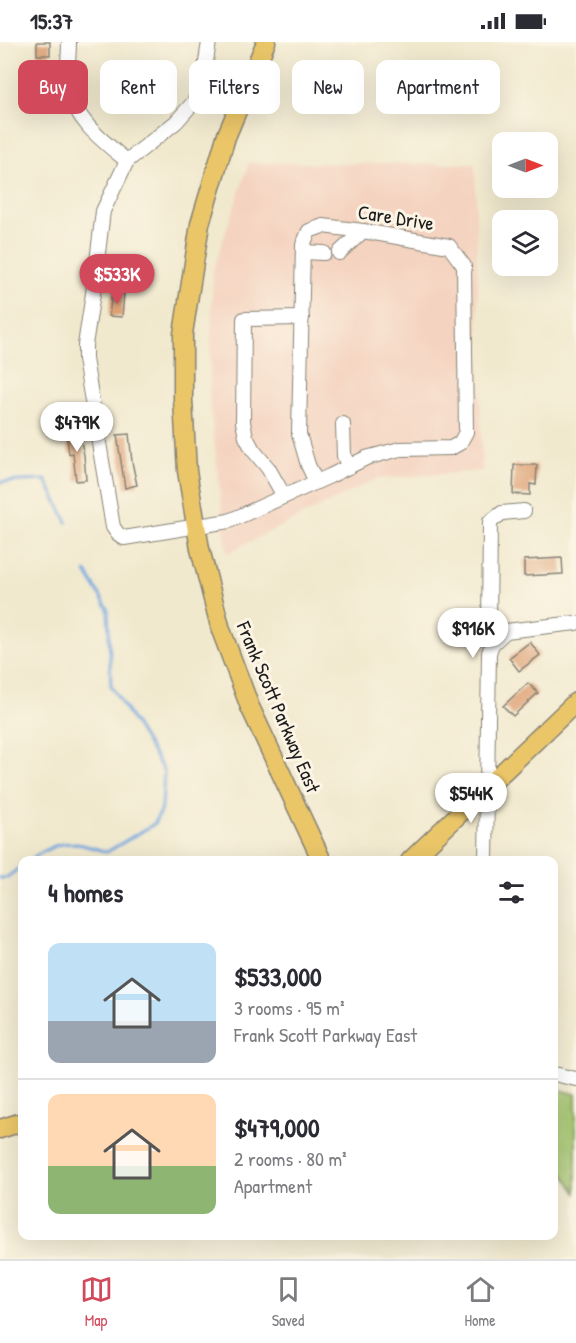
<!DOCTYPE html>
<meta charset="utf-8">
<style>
body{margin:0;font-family:"Patrick Hand",sans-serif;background:#f2f2f3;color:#2b2b33;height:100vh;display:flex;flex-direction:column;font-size:22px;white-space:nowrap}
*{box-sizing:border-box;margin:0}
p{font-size:20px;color:#7c7c81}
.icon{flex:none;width:33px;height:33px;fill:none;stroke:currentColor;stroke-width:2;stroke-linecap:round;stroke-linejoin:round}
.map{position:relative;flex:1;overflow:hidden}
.side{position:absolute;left:18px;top:814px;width:540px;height:384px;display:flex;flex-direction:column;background:#fff;border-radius:12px;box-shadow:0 6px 24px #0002}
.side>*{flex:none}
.banner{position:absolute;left:18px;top:18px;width:540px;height:54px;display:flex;gap:12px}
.needle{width:39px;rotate:90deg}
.controls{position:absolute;left:492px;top:90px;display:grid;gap:12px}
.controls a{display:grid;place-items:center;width:66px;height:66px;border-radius:12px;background:#fff;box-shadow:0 6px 24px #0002;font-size:30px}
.price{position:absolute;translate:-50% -51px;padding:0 14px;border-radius:21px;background:#fff;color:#222;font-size:20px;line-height:39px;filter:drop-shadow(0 2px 3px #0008)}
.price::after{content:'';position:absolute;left:50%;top:36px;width:18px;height:14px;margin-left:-9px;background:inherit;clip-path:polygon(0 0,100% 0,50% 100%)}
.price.on{background:#d1495b;color:#fff}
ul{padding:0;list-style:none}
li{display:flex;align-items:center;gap:18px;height:150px;padding:0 30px}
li+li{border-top:2px solid #e1e1e2}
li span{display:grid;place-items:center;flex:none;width:168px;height:120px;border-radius:12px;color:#555}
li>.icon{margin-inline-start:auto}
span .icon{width:72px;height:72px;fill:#fffc;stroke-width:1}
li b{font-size:26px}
h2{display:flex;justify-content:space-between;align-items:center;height:72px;padding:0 30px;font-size:26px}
.pill{padding:0 21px;border-radius:12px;background:#fff;box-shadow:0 6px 24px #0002;font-size:21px;line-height:54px}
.pill.on{background:#d1495b;color:#fff}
.status{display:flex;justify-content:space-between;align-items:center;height:42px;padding:0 30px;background:#fff;direction:ltr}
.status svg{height:16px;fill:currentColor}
.dock{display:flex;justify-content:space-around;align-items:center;height:84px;border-top:2px solid #e1e1e2;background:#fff;font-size:16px;color:#7c7c81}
.dock a{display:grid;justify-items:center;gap:3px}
.dock .on{color:#d1495b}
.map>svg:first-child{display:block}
.built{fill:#f4d3c0}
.green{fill:#a0c36c;stroke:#5e7044;stroke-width:1.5}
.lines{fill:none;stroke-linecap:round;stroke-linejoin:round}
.stream{stroke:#73a7e0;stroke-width:3}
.building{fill:#dc9b6d}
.minor-casing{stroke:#868275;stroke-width:16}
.major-casing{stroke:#868275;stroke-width:21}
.minor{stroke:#fff;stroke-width:14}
.major{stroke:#ebc669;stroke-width:18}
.labels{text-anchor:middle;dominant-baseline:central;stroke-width:6;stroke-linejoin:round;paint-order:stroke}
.street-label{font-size:20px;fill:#1c1c1c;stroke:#fcf5e5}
</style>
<div class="status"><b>15:37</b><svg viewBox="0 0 49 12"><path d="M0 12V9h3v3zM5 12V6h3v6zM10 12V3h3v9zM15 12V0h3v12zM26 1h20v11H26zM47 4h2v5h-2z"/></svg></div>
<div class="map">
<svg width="576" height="1217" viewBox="0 0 576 1217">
<rect width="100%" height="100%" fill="#fcf5e5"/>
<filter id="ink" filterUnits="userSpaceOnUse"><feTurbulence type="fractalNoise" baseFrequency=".0167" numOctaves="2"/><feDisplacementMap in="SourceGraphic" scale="12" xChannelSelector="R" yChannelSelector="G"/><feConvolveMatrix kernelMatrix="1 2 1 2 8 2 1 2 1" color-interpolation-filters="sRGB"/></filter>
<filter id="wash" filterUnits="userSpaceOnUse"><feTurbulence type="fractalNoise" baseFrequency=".008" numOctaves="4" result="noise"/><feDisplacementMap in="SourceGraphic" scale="24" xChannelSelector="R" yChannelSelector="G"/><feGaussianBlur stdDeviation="1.35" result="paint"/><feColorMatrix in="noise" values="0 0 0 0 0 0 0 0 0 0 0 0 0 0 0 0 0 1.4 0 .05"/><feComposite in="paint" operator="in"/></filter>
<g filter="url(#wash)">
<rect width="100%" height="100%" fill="#f1e9ce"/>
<polygon class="built" points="249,121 475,122 482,429 376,437 227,511 209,355 213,228"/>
<polygon class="green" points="554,1046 576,1052 576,1151 554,1116"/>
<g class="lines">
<g class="stream">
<polyline points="0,440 46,438 67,480"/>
<path d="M29,819C61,795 71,799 107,810L154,782L162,766L164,729L111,644L108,567L86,530"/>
<polyline points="0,836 6,836 22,824"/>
</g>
</g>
<g id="blocks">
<g class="building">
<rect x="37" y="0" width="13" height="13"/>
<polygon points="49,36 55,60 42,63 36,39"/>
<polygon points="112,250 124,252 122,275 109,274"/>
<polygon points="78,386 84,413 86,438 76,439 73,411 69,412 66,388"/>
<polygon points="129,392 132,420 137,443 125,446 117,393"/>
<polygon points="514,423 537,423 536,443 530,442 530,453 513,452"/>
<polygon points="562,516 563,532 524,534 524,518"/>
<polygon points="530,600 540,613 519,629 509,616"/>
<polygon points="528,641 538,651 513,674 503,664"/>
</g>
</g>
</g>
<g filter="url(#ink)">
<use href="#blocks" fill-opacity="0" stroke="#868275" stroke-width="1.5"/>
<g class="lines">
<defs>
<g id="minor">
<path d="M69,0C69,15 66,33 69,47C76,80 103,99 127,119"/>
<polyline points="209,0 202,46 193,61 176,80 127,119 103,169 94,245 85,303 85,317 113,485 118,492 124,496 229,479 330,434 366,416 400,407 451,406 460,401 466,390 464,224 449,204 363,189 323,184 309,189 303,203 299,392 308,423 316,440"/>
<polyline points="303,210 324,211"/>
<polyline points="339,211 363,189"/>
<polyline points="343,382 344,414 349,425"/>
<polyline points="284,454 268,426 253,408 246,395 243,380 244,277 302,276"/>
<polyline points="497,596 489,586 490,480 502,471 524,469"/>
<polyline points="486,819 489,611 492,602 506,589 576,581"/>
<polyline points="554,1032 576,1037"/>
</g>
<g id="major">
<polyline points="266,0 226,95 200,182 183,292 183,358 187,429 200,507 221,588 250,665 322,819"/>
<polyline points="410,819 576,660"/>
<polyline points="0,1087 22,1080"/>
</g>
</defs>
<use href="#minor" class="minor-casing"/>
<use href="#major" class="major-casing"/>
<use href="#minor" class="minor"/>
<use href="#major" class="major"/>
</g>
</g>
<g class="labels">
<g class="street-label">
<text transform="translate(396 175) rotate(9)">Care Drive</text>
<text transform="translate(279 665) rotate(67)">Frank Scott Parkway East</text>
</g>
</g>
</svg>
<div class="controls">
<a><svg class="needle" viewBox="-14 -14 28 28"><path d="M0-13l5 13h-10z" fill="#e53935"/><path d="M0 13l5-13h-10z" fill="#7c7c81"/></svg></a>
<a><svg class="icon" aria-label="layers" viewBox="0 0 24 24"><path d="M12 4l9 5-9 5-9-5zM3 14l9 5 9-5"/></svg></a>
</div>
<b class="price on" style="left:117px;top:263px">$533K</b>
<b class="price" style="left:77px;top:411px">$479K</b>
<b class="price" style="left:473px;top:617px">$916K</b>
<b class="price" style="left:471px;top:782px">$544K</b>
<div class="banner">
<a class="pill on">Buy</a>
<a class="pill">Rent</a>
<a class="pill">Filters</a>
<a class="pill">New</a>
<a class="pill">Apartment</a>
</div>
<section class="side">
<h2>4 homes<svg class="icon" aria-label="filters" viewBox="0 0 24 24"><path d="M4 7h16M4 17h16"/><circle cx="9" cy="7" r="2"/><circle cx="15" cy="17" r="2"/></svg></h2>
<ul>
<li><span style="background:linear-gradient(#bfe0f5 65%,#9aa5b1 0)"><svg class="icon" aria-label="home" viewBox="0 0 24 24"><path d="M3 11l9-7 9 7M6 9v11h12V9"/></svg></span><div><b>$533,000</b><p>3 rooms · 95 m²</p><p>Frank Scott Parkway East</p></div></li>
<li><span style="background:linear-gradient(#ffd9b3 60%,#8fb573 0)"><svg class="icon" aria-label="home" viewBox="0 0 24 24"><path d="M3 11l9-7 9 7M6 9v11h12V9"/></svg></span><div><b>$479,000</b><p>2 rooms · 80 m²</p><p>Apartment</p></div></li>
</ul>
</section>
</div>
<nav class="dock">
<a class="on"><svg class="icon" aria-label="map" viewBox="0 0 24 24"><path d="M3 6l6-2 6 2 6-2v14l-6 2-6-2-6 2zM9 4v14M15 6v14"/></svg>Map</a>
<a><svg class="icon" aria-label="saved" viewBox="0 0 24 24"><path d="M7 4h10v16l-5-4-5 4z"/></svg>Saved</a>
<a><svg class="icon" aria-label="home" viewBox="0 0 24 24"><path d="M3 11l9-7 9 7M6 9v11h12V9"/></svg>Home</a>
</nav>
